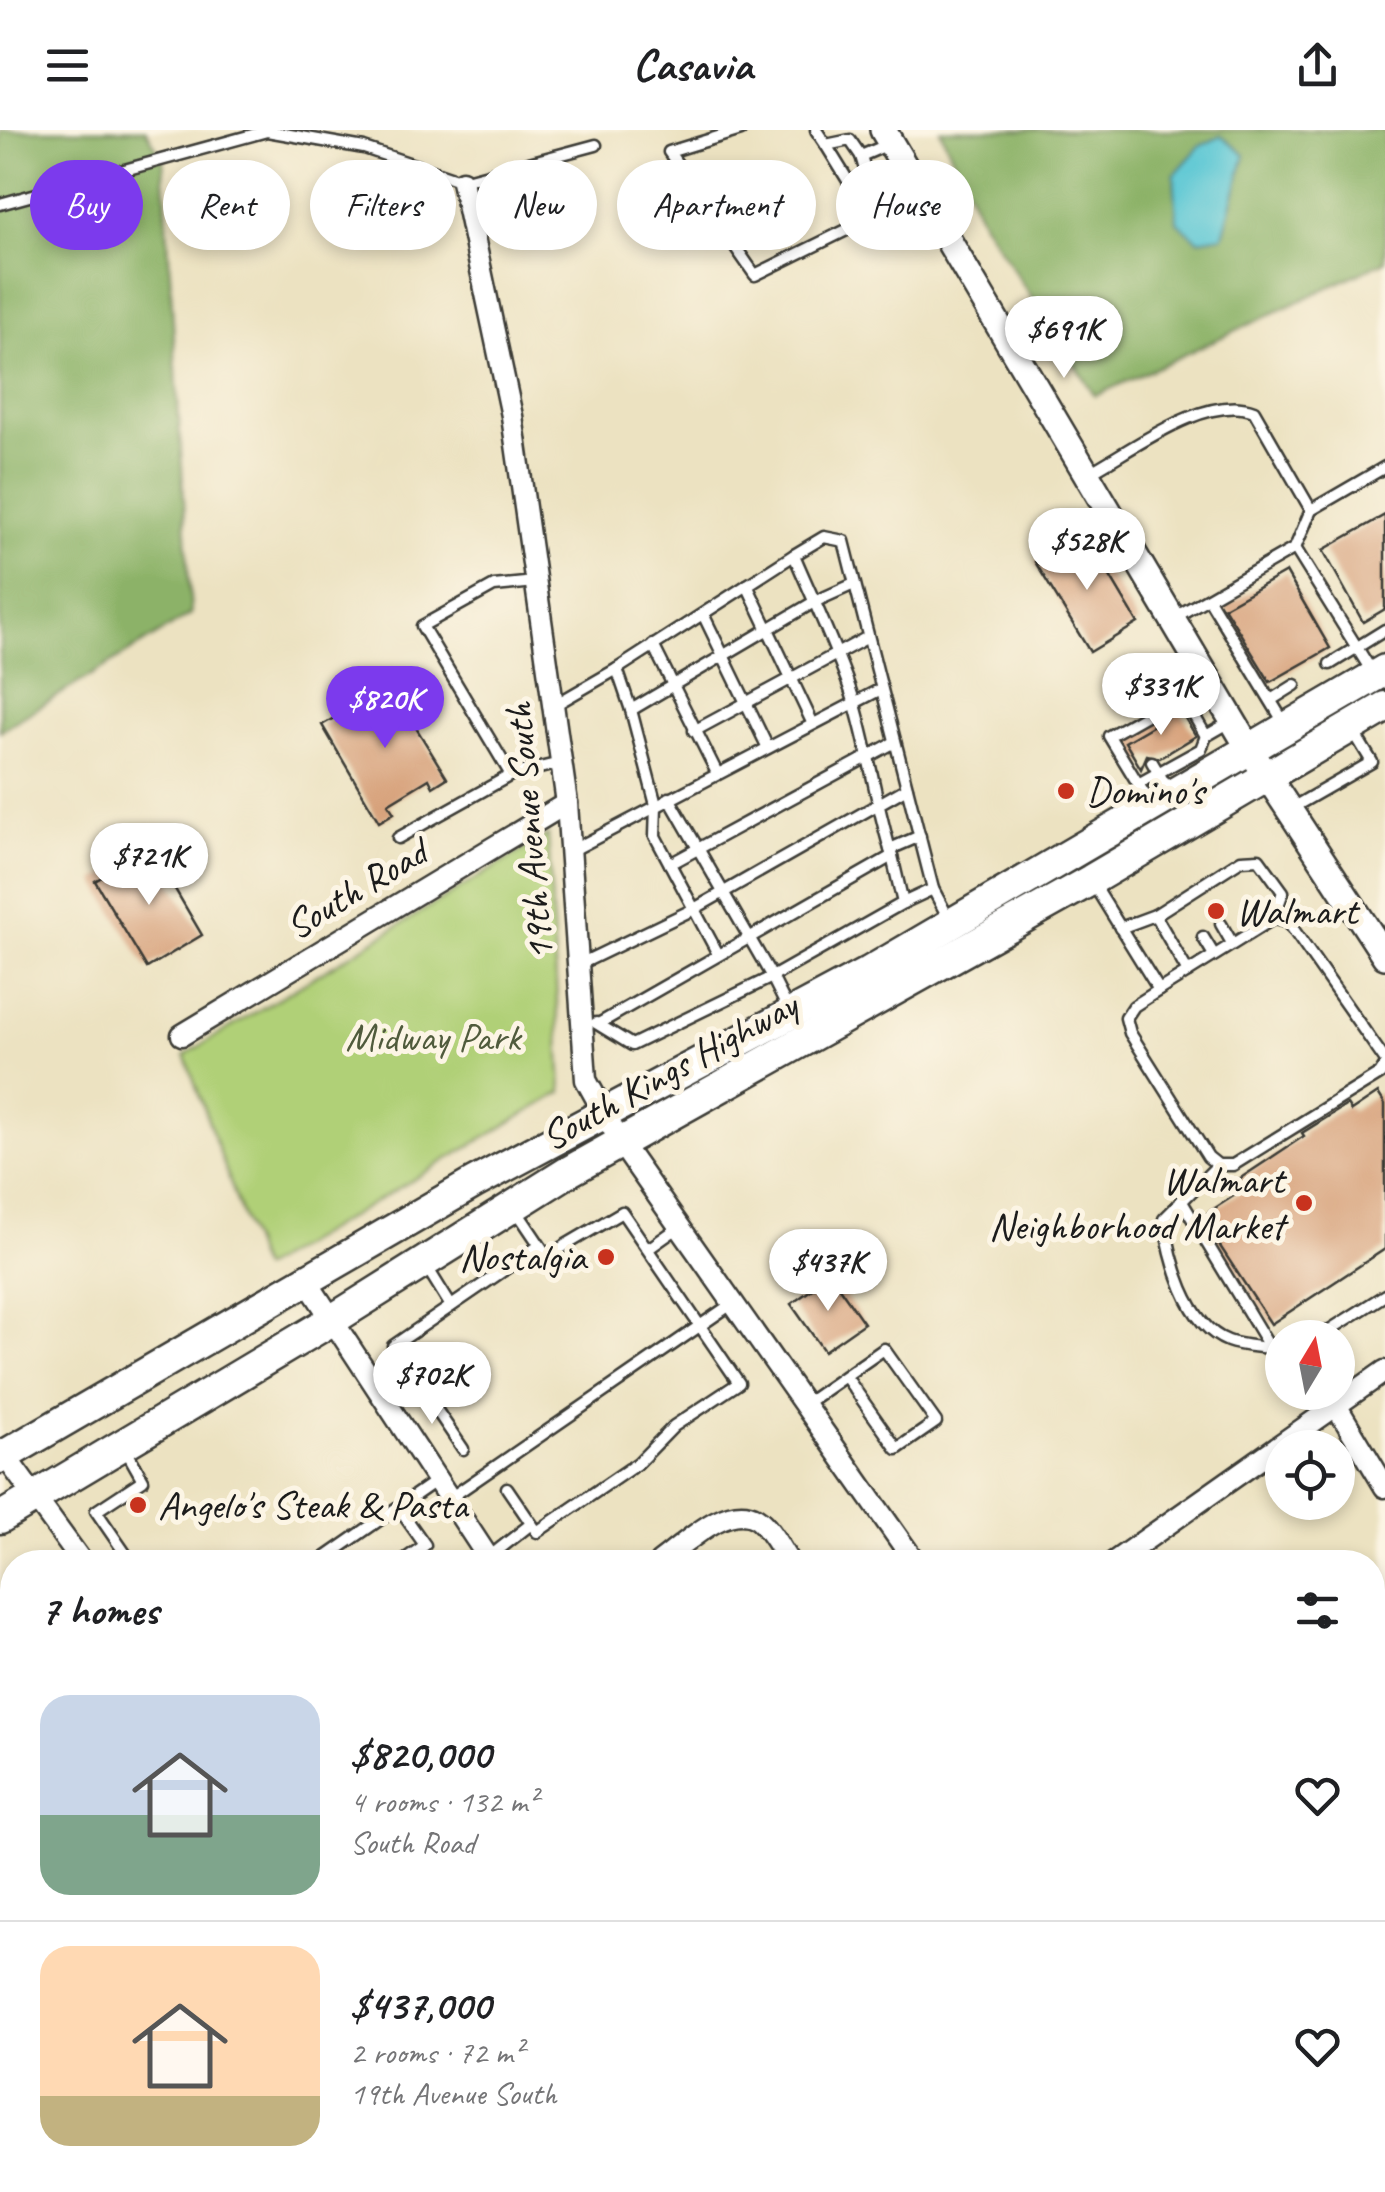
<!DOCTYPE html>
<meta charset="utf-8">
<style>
body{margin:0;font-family:Caveat,sans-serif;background:#f2f2f2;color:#202124;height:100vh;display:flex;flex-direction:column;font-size:38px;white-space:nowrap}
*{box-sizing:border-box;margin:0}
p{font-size:32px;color:#757577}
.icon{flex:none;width:55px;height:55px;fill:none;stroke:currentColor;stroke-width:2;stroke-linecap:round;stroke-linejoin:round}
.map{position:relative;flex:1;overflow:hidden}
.panel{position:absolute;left:0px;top:1420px;width:1385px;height:642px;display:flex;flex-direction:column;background:#fff;border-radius:40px 40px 0 0;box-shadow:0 5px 15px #0003}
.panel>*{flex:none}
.banner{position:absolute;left:30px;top:30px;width:1325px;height:90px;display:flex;gap:20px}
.needle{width:65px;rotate:10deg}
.fabs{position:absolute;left:1265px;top:1190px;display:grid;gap:20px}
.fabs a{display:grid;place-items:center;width:90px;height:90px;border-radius:50%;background:#fff;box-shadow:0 5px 15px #0003;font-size:50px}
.price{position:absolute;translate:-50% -85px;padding:0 22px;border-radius:35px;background:#fff;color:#222;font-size:32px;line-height:65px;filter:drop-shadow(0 2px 5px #0008)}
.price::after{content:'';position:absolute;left:50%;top:60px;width:30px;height:22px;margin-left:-15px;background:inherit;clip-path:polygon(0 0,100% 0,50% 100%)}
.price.current{background:#7c3aed;color:#fff}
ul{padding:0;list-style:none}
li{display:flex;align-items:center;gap:30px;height:250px;padding:0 40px}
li+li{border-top:2px solid #e0e0e0}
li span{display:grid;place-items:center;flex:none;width:280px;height:200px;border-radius:30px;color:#555}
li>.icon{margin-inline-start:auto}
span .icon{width:120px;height:120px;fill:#fffc;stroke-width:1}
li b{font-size:42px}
h2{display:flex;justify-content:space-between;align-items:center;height:120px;padding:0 40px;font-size:42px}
.chip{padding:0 35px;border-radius:45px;background:#fff;box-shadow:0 5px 15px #0003;font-size:35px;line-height:90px}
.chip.current{background:#7c3aed;color:#fff}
header{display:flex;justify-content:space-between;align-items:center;height:130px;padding:0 40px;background:#fff;font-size:45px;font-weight:600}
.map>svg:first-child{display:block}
.green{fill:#b0d077;stroke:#66764a;stroke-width:2.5}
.forest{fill:#8cb268;stroke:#546742;stroke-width:2.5}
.water{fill:#5cc7d4;stroke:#3c7278;stroke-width:2.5}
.building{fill:#d7a17a}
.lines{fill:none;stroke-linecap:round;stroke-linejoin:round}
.service-casing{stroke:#3b3a35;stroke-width:15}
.minor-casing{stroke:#3b3a35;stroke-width:25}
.tertiary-casing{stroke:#3b3a35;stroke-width:30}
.secondary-casing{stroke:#3b3a35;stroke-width:32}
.primary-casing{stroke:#3b3a35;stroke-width:35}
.service{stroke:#fff;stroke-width:10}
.minor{stroke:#fff;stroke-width:20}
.tertiary{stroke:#fff;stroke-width:25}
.secondary{stroke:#fff;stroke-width:28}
.primary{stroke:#fff;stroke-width:30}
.poi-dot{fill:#c8321e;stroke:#fcf5e5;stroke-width:4}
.labels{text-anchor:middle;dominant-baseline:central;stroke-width:10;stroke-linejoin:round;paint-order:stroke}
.poi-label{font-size:40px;fill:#1c1c1c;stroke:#fcf5e5;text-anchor:start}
.street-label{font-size:40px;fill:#1c1c1c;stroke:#fcf5e5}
.park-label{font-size:40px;fill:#505b3c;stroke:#fcf5e5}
</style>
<header><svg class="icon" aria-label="menu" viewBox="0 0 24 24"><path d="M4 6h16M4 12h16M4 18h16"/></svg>Casavia<svg class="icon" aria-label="share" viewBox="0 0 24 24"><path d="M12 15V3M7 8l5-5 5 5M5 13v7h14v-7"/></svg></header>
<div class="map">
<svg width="1385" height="2062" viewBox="0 0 1385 2062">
<rect width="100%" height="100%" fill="#fcf5e5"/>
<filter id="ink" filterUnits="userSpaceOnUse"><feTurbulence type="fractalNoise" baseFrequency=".01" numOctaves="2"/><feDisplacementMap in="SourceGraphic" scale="20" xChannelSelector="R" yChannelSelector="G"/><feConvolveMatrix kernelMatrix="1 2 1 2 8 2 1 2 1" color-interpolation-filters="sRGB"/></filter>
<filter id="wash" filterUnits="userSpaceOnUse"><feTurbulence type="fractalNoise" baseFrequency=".0048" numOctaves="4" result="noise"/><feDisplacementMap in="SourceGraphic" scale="40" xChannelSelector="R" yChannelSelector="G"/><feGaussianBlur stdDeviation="2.25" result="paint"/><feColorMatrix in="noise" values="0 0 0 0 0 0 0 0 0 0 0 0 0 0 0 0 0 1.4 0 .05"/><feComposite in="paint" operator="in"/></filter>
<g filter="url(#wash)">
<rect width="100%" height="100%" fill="#ece2c1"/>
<g class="green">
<polygon points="548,705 562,962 261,1139 185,925"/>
<polygon points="867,2050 1012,2050 1022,2062 852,2062"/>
</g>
<g class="forest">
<polygon points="0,0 146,0 163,29 191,484 0,601"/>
<polygon points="940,0 1385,0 1385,131 1095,266 983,93"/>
</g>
<polygon class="water" points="1221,6 1245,25 1223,106 1198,110 1177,92 1174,45 1200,16"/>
<g id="blocks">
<g class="building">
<polygon points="1385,385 1385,479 1363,492 1323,420"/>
<polygon points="1085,404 1138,493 1090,522 1035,432"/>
<polygon points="1286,442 1330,518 1270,552 1224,477"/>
<polygon points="397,555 418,590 413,593 447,648 433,657 429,649 388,674 394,683 379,692 322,595 336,587 345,592"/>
<polygon points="1180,580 1196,606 1160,628 1147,625 1141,639 1125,612"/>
<polygon points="151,718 202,805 147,838 95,751"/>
<polygon points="1378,963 1385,974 1385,1119 1271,1194 1201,1087 1246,1058 1239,1049 1304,1006 1302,1003 1347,975 1351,981"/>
<polygon points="831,1146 864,1193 824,1221 791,1174"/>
</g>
</g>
</g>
<g filter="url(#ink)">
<use href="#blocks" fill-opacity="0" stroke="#3b3a35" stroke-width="2.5"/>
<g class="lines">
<defs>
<g id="service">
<polyline points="741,0 669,22 755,145 871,88 826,15"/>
<polyline points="816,0 826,15 850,10 861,26 889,14"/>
<polyline points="850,53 866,43 861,26"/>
<polyline points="0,74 267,1 364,18 462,51 596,15"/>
<path d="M1089,343C1132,320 1205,263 1254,281L1311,380L1295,418"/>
<polyline points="1311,380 1385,337"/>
<polyline points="794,425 824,407 844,411 933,759 903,773"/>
<polyline points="747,455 812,592"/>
<polyline points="1209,469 1286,596"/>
<polyline points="703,484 767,616"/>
<polyline points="1175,487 1295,418 1374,545"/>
<polyline points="653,515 717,643"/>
<polyline points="1330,534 1385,500"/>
<polyline points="1182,565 1206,606 1232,591"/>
<polyline points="1271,570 1295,555"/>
<polyline points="553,576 617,539"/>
<polyline points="631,580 656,675 655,706 718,824"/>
<polyline points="694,601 868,507"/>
<polyline points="1152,632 1169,661"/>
<polyline points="511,645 422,496 494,456 535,452"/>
<polyline points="1138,654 1201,619 1206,606"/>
<polyline points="669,668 772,847 903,773 892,726"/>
<polyline points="1151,675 1109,606 1208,550"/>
<polyline points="1290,679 1372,632 1352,599"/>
<polyline points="398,708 511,645 560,633"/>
<polyline points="890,719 920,706"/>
<polyline points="571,721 881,559"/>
<polyline points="670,734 895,612"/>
<polyline points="1094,755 1159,860 1134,876 1126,888 1130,903 1208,1027 1218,1035 1233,1035 1380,944 1385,936"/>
<polyline points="933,759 949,789"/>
<polyline points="1251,776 1264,794"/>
<polyline points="1155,785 1188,842"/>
<polyline points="1221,794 1232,813"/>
<polyline points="1120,798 1155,785 1241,730 1259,729 1283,762 1273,789"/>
<polyline points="1203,807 1214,825"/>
<polyline points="578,835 694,779 907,658"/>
<polyline points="1159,860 1273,789 1288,792 1385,930"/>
<polyline points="596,893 632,915 772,847 790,883"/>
<path d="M600,893L892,726C876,675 869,620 853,568C837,519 814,472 794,425L617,539L631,580L814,472L854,454"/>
<path d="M1218,1035L1164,1089C1170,1128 1186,1195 1228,1211C1244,1217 1265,1216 1282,1221"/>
<polyline points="1181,1070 1270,1218"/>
<polyline points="648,1119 679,1097"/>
<polyline points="425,1134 451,1176"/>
<polyline points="1317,1208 1385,1165"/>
<polyline points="805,1274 884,1219 936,1292 897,1319 846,1247"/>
<polyline points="387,1275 418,1253"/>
<polyline points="463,1319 393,1216 539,1116"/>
<polyline points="126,1320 143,1350 96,1381 131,1432"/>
<polyline points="507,1358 537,1402 638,1333 674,1296 739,1253 622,1082 547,1126 514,1077"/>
<polyline points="450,1368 733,1173"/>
<polyline points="398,1377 425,1415 401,1432"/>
<polyline points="488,1428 531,1394"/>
<polyline points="319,1432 437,1350"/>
<polyline points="0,1546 0,1550"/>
<polyline points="1372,1580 1385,1571"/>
<polyline points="1372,1611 1385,1649"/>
<polyline points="0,1612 12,1629"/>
<polyline points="330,2050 339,2062"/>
<polyline points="748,2050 757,2062"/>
<polyline points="885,2050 895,2062"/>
<polyline points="967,2050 976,2062"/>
<polyline points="302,2062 320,2050"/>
<polyline points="1239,2062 1256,2050"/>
</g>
<g id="minor">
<polyline points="462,51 512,286 567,673 586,950 622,1015 915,1432"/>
<polyline points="182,905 567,673"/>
<polyline points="306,1150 491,1432"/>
<polyline points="1337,1277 1385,1357"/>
<polyline points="5,1326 82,1432"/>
<path d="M660,1432C682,1417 727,1370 756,1388C770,1397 780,1419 789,1432"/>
<polyline points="1114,1432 1385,1241"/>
<polyline points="1372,1478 1385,1469"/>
<polyline points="0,1777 12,1768"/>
<polyline points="12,1997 12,1998"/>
<polyline points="49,2050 57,2062"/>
<polyline points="200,2050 209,2062"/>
<polyline points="508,2050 517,2062"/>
<polyline points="223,2062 240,2050"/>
<polyline points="534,2062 550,2050"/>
</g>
<polyline id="tertiary" points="883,0 1250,620 1385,826"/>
<g id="secondary">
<polyline points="1372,1696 1385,1687"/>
<polyline points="849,2062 866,2050"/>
</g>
<g id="primary">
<polyline points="0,1328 474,1053 869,842 1385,540"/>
<polyline points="0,1388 332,1190 568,1042 1091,750 1385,577"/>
</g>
</defs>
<use href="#service" class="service-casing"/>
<use href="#minor" class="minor-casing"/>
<use href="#tertiary" class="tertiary-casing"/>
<use href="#secondary" class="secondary-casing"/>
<use href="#primary" class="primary-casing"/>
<use href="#service" class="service"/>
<use href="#minor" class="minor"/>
<use href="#tertiary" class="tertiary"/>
<use href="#secondary" class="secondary"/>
<use href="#primary" class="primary"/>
</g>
</g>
<g class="poi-dot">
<circle cx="1066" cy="661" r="10"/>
<circle cx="1216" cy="781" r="10"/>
<circle cx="1304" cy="1073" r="10"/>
<circle cx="606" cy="1127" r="10"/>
<circle cx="138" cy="1375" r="10"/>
</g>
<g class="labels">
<g class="poi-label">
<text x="1086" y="661">Domino's</text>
<text x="1236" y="781">Walmart</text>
<text x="1284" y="1050" text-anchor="end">Walmart<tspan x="1284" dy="46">Neighborhood Market</tspan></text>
<text x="586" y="1127" text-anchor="end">Nostalgia</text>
<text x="158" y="1375">Angelo's Steak &amp; Pasta</text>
</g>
<g class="street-label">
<text transform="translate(529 702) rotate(-95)">19th Avenue South</text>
<text transform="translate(356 759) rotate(-31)">South Road</text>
<text transform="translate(669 941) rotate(-29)">South Kings Highway</text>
</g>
<g class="park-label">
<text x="433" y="907">Midway Park</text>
</g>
</g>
</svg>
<div class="fabs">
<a><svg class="needle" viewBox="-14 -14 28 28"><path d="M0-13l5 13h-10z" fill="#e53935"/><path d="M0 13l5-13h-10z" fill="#757577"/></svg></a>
<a><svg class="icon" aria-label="locate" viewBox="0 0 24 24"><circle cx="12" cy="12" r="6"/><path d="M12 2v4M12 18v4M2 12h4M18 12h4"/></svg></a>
</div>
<b class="price" style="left:1064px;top:251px">$691K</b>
<b class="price" style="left:1087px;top:463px">$528K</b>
<b class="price" style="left:1161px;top:608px">$331K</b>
<b class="price current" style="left:385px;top:621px">$820K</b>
<b class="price" style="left:149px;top:778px">$721K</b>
<b class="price" style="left:828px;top:1184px">$437K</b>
<b class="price" style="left:432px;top:1297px">$702K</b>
<div class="banner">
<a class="chip current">Buy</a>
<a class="chip">Rent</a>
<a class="chip">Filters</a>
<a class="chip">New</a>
<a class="chip">Apartment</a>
<a class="chip">House</a>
</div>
<section class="panel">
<h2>7 homes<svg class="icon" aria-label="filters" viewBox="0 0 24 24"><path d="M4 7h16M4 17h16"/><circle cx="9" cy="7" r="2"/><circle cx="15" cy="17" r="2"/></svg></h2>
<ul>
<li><span style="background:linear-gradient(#c9d6e8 60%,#7fa58c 0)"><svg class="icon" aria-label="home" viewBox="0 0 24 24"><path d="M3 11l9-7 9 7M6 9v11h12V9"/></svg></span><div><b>$820,000</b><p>4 rooms · 132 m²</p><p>South Road</p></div><svg class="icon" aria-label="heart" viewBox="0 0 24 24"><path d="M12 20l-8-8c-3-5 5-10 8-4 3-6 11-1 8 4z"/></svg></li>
<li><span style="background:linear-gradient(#ffd9b3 75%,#c2b280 0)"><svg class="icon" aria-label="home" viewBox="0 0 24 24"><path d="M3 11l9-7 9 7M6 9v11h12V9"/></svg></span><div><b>$437,000</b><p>2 rooms · 72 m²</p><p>19th Avenue South</p></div><svg class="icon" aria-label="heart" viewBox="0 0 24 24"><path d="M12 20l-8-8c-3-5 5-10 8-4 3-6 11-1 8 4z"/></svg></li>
</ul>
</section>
</div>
